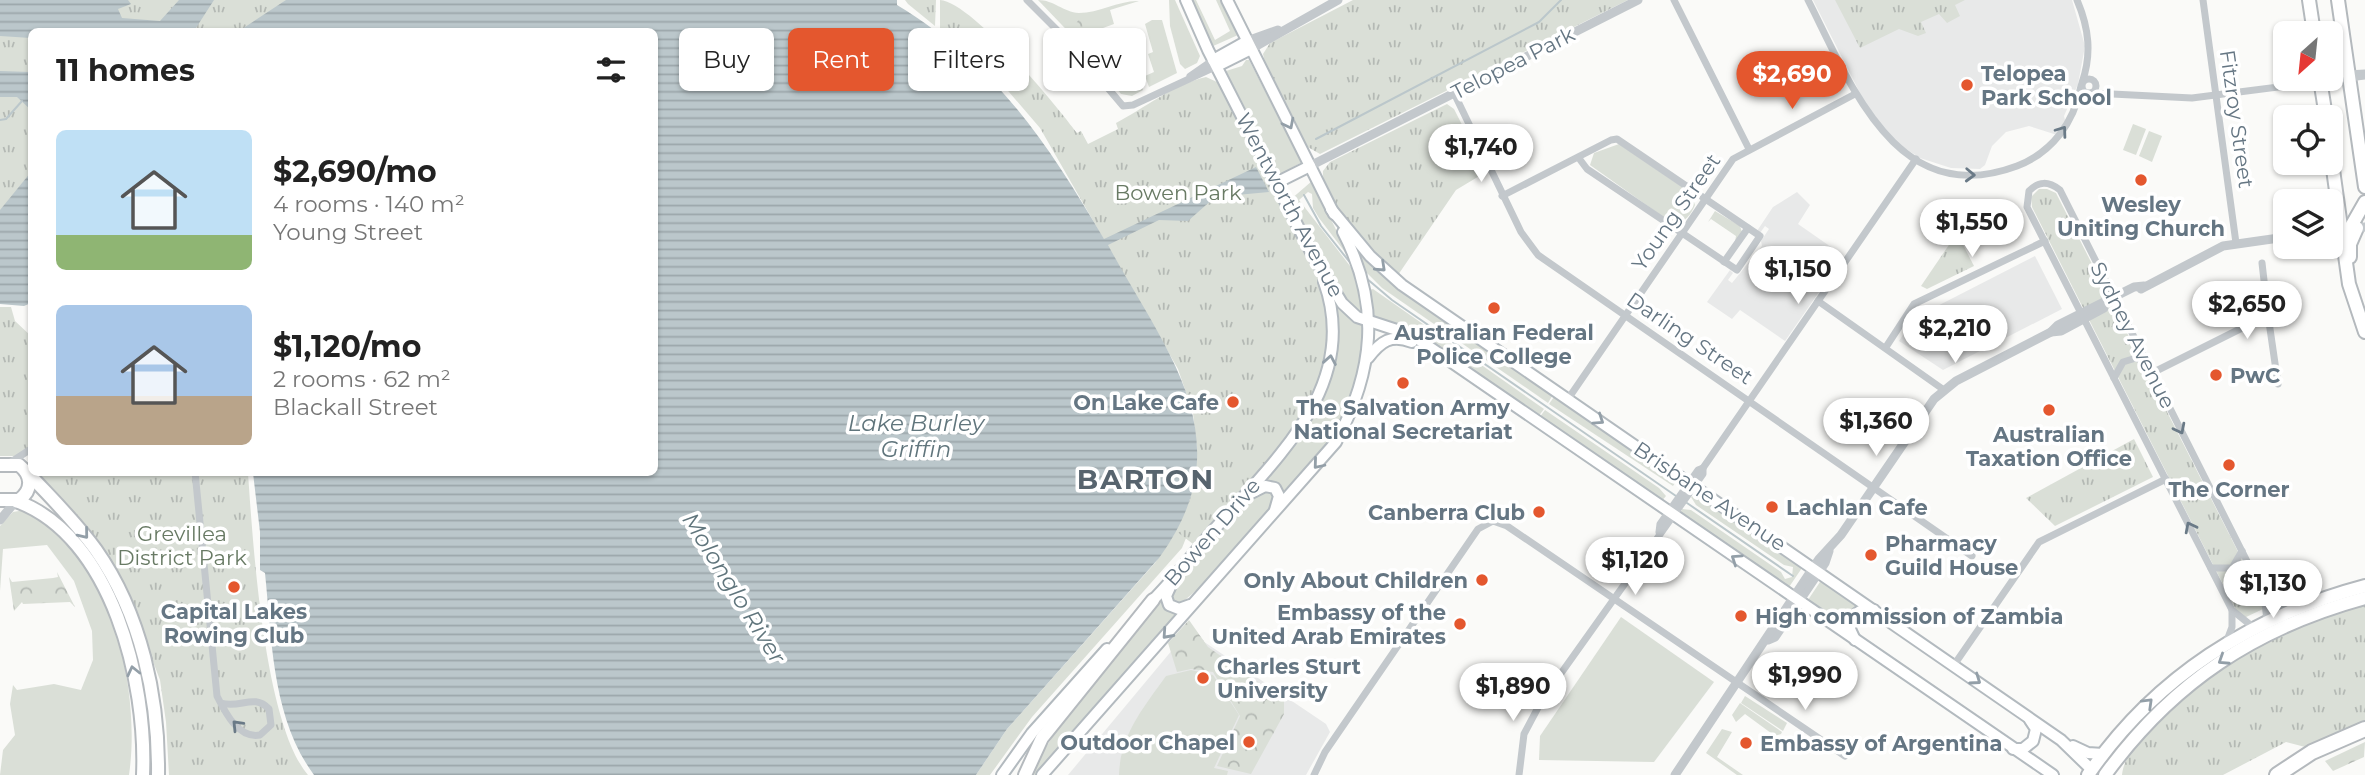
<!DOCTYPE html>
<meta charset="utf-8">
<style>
body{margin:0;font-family:Montserrat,sans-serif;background:#f6f6f6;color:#222;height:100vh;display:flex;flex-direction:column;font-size:26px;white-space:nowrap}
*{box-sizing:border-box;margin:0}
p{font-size:23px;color:#767676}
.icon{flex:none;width:38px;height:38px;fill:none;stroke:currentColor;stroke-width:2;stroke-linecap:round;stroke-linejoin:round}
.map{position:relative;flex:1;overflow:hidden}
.details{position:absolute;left:28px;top:28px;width:630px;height:448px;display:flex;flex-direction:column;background:#fff;border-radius:10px;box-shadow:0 2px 5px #0004}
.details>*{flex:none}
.guide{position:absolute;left:679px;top:28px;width:665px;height:63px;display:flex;gap:14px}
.needle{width:46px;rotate:207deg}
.tools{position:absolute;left:2273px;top:21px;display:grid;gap:14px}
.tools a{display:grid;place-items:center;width:70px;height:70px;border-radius:10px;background:#fff;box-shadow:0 2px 5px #0004;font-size:35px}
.price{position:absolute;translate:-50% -60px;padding:0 16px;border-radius:24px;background:#fff;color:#222;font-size:23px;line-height:46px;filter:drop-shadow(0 2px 4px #0008)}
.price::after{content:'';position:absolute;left:50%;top:42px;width:21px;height:16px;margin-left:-10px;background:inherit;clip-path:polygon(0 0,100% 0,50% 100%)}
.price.current{background:#e4572e;color:#fff}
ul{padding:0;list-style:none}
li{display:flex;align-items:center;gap:21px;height:175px;padding:0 28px}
li span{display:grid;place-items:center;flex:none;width:196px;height:140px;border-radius:10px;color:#555}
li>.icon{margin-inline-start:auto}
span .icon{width:84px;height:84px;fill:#fffc;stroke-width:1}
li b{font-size:30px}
h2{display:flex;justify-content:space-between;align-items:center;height:84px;padding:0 28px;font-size:30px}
.pill{padding:0 24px;border-radius:10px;background:#fff;box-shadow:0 2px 5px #0004;font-size:24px;line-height:63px}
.pill.current{background:#e4572e;color:#fff}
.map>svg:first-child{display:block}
.built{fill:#e8e9e9}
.green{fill:#dadfd7}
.forest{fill:url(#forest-crowns)}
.park{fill:url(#park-tufts)}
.water{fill:url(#water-rules)}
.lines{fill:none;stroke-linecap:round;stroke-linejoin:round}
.stream{stroke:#bbc7cb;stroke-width:2}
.secondary-casing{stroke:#b3babf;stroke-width:14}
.primary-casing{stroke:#b5babe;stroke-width:16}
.trunk-casing{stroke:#b4b9bd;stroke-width:16}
.motorway-casing{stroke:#b4b9bd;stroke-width:18}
.minor{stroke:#c3c8cc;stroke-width:7}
.tertiary{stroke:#c3c8cc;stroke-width:9}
.secondary{stroke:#fff;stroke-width:10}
.primary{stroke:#fff;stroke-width:12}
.trunk{stroke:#fff;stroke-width:12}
.motorway{stroke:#fff;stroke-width:14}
.oneway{stroke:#939fa8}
.oneway2{stroke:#6a7a87}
.poi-dot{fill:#e4572e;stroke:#fff;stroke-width:2.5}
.labels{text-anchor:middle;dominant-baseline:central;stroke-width:7;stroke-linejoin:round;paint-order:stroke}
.street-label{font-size:21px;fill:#657683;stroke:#fff}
.poi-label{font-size:21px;font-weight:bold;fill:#657683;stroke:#fff;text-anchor:start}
.park-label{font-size:21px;fill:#687a64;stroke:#fff}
.water-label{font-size:23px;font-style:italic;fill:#60757c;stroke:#fff}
.district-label{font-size:28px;font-weight:bold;letter-spacing:2px;fill:#57646e;stroke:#fff}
</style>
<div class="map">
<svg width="2365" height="775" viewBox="0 0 2365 775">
<defs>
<pattern id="forest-crowns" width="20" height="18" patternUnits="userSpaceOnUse" patternTransform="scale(1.75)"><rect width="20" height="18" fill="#dadfd7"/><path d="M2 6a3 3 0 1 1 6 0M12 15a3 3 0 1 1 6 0" fill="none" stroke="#b4b9b4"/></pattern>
<pattern id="park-tufts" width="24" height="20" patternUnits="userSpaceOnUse" patternTransform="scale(1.75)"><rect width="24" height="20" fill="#dadfd7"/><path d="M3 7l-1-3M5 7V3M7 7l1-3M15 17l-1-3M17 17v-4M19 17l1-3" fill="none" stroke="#b4b9b4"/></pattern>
<pattern id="water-rules" width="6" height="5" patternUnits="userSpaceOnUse" patternTransform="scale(1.75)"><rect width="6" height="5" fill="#bbc7cb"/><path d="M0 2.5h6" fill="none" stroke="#9ca6aa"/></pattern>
</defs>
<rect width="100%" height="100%" fill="#fafaf8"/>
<g class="built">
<polygon points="1813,0 2072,0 2085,46 2078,84 2064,116 2066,124 2057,135 2029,126 2006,132 1992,146 1985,165 1980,169 1951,168 1920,158 1894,141 1865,103"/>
<polygon points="1797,192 1810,205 1798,224 1844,256 1785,341 1740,310 1732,319 1707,302 1730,270 1733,273 1728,280 1732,283 1762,246 1761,241 1769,229 1765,226 1760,233 1757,231 1773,207"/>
<polygon points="2035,256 2062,309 1943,370 1899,341 1914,318"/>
<polygon points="1188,631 1326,724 1330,732 1306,775 1068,775"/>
</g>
<g class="green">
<path d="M1038,0C1054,0 1063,12 1079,13C1099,13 1120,0 1139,1L1110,10L1114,24L1103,28L1099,33L1115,81L1120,83L1140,77L1143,90L1132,96L1121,94L1084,48Z"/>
<polygon points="1169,0 1175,0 1200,56 1197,63 1185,69 1180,64 1170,26"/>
<polygon points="1191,0 1196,0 1215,40 1230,31 1216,0 1222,0 1238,35 1211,47"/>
<polygon points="1152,20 1162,20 1177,73 1149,87 1145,76 1154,72 1148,54 1153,52 1145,24"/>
<polygon points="1246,60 1249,60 1302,162 1279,175 1226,71 1242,66"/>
<polygon points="2133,124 2146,129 2136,155 2123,150"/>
<polygon points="2149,131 2162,136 2152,162 2139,156"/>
<path d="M1619,144L1691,193L1695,205C1690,217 1682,226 1669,221L1590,165L1594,153Z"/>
<polygon points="1312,181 1351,260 1319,218 1313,208 1312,194 1308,192 1299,200 1357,275 1365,317 1345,302 1290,200"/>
<polygon points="1715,211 1740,226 1742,232 1735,242 1736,236 1711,219 1708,222"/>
<polygon points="1359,251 1554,393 1548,403 1382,288 1366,272"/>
<polygon points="1373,289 1544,409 1538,417 1412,332 1374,322 1369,290"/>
<path d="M1333,298L1365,323L1366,354L1337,434L1283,494L1279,485L1266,480C1311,421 1346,378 1333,298Z"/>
<polygon points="1556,394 1678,478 1673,486 1549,404"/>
<polygon points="1545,410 1659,488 1666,496 1660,503 1539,418"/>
<polygon points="1262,489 1274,491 1275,503 1220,570 1178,606 1169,597 1173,589 1226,525"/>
<polygon points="1696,493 1804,565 1787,590 1680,514 1682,509 1691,510 1781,572 1785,579 1792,577 1793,567 1784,565 1696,505 1691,497"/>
<polygon points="1189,501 1188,533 1182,548 1032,717 990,775 976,775 1007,729 1155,563 1173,536"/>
<path d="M25,510L33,512C48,526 69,540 81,557C121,613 139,707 129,775H0L3,750L15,735L10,704L13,685L17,690L54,684L81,690L93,660L92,631L74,581L47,545L3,549L0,591V526L13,512Z"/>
<polygon points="1822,579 1863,608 1847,630 1806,603"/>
<path d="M1162,596L1166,608L1180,615L1036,775H1032C1061,711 1117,653 1162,596Z"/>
<polygon points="124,611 145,675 155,775 147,775 120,613"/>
<polygon points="1621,617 1714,682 1654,762 1539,760 1540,736"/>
<path d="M1191,670L1213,675L1239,715L1214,768L1228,771L1227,775H1119C1120,735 1144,707 1166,676Z"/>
<polygon points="1745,696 1787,723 1783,731 1741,703"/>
<polygon points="1740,703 1782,732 1781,734 1775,736 1745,714 1736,722 1732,715"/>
<polygon points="1722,729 1732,732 1717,757 1743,775 1737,775 1706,753"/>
</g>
<g class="forest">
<path d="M1079,19L1086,20L1089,26L1100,32L1115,81L1120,83L1140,77L1142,84C1136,87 1128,91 1121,89C1112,87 1075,38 1073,28Z"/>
<polygon points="57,572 75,607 70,602 23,604 22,602 14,611 9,577 12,582 53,578 58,577"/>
<polygon points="1189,620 1208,647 1284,700 1284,714 1251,774 1217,766 1240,716 1213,672 1191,669 1177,672 1168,643"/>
<polygon points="2365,742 2364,757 2333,771 2325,761"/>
</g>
<g class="park">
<polygon points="0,0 321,0 288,31 32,32 31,226 0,267"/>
<polygon points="905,0 936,0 935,26 908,4"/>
<path d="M940,0C972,2 1056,105 1077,133L1081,131L1088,144L1118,129L1116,123C1143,109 1174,84 1206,77L1217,82L1321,283L1327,303L1329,338L1323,375L1295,430L1193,544L1176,531L1190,499L1197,449L1193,413L1178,369L1040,128L997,78L940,28Z"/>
<polygon points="1353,0 1628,0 1320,154 1306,146 1266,67 1263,54 1270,43"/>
<polygon points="1835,0 1965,0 1955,5 1960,16 1947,23 1939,14 1921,22 1926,33 1918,36 1899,29 1860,48"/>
<path d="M1447,104L1454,109L1486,172L1456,190L1398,275C1377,256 1320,200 1323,171L1330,162Z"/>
<polygon points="2039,189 2047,189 2056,193 2262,599 2263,609 2244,618 2236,610 2032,207 2031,197"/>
<polygon points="1957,233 1974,266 1927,289 1921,286"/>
<polygon points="0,307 11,307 15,321 31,336 31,455 24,451 15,456 0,456"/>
<polygon points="2134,439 2153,477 2055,526 2026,498"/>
<path d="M34,473H248C253,544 264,723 308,775H169L166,722L160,680L133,609Z"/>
<path d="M2365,604V721L2309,748L2286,742L2223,775H2122C2127,724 2243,648 2288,629C2312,618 2340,612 2365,604Z"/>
</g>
<g class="water">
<polygon points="0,0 128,0 131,4 118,9 122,18 160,21 179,0 214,0 194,31 32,32 31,38 0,36"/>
<path d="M286,0H897V5C997,66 1046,141 1104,239L1256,167L1269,192L1215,197L1188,221L1159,220L1108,245C1165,351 1246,439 1159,558L1007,729L976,775H314C272,718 272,641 265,573L260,570V532L253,473L654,472V32L239,31Z"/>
<polygon points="0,71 31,72 31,110 17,97 0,97"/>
<polygon points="31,172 31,303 24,306 0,304 0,210"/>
</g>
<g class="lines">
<g class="stream">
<polyline points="0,120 6,119 22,101"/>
<polyline points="1316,139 1539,22 1561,0"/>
<polyline points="1304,195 1321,226 1352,265"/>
<polyline points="1366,278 1392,300 1676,496"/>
<polyline points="1687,503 1793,576"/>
</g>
<defs>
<g id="secondary">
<polyline points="1186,0 1208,50 1312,254 1342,303 1357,317 1412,335 2053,775"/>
<polyline points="1227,0 1334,214"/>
<polyline points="1213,60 1247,41"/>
<polyline points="1217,66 1251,49"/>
<polyline points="1276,183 1310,166"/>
<polyline points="1331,209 1370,256 1402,285 2061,740 2092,770"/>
<path d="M1368,358C1381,341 1391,334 1412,342"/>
<polyline points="1251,493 1265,486 1275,488 1279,496 1275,510"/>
<polyline points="1172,583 1166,596 1169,605 1179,609 1190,605"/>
<path d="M1149,604C1175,579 1196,549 1220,523C1280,455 1360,382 1324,282"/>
<path d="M1855,640L1850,629C1851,615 1860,607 1874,610"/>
<polyline points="2073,746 2088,753 2103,754"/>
<polyline points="2013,749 2023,749 2033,741 2036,729 2030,720"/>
<polyline points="1002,775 1032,733 1107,649"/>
<path d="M1042,775L1336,442C1374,371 1381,305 1343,232"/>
</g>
<g id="primary">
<path d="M0,465H19C32,475 33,490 19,500H0"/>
<path d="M28,473C51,498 76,522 96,550C141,614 159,698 158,775"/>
<path d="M16,501C113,536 147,684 143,775"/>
<polyline points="1025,775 1042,738 1153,600"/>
</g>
<g id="trunk">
<polyline points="2309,0 2314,33"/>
<polyline points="2338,0 2365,187"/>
<polyline points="2320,79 2326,117"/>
<polyline points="2331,155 2349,284 2365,332"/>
<polyline points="2349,230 2365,202"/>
<polyline points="2350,257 2350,244 2357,228"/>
<path d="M2088,775C2155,677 2252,616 2365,586"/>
<path d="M2105,775C2173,682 2255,628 2365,598"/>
</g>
<polyline id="motorway" points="2277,775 2312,752 2365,729"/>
</defs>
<use href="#secondary" class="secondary-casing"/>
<use href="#primary" class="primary-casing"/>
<use href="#trunk" class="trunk-casing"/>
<use href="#motorway" class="motorway-casing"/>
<g class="minor">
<polyline points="1027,0 1068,41 1123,106 1133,105 1217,66"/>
<polyline points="1674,0 1749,149"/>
<path d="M1808,0C1851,85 1897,211 2017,166C2053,152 2074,122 2081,86"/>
<path d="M2077,0C2089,28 2092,54 2082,83"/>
<polyline points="2203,0 2236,243"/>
<polyline points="2331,75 2365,73"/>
<polyline points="1190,76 1213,60"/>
<circle cx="2089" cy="86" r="7"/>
<polyline points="2288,84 2303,79"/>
<polyline points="1454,93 1521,232 1538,255 1972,556"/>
<polyline points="2092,93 2192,98 2365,76"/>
<polyline points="1502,196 1611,140 1617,139 1760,236 1737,270 1587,169 1578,157"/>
<polyline points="1724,262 1748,228"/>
<polyline points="1818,301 1944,390"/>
<polyline points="2268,315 2278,384"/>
<polyline points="1886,347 1914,304 2045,241"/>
<polyline points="2152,373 2268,315 2262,263"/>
<polyline points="2114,378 2123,362 2136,358 2147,363"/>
<polyline points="1568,399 1733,159 1855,94"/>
<polyline points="11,462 31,449"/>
<path d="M195,472L217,696C225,712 238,739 260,735L271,725L269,709C254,693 240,709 221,703"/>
<polyline points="1659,532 1660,524 1698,470 1703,468"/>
<polyline points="2211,568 2232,568 2242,551"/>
<polyline points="2265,595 2280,608 2290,610"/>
<path d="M2253,627L2232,610L2027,207L2029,191C2039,181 2048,181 2060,190L2264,595L2267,620"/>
<polyline points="2226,643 2232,627 2232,611"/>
<polyline points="1954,665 2039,542 2166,479"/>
<polyline points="1314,775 1325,752 1478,529 1493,521 1507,526 1845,756"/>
<polyline points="1519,775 1524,734 1542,700 1703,474 1703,468 1916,159"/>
</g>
<g class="tertiary">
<polyline points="1247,41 1278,30"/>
<polyline points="1251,49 1338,0"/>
<polyline points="1310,166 1638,0"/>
<polyline points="2331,233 2365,227"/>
<polyline points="2141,289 2223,246 2286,237"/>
<polyline points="2051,332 2061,331 2104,308"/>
<polyline points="0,520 15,502"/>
<polyline points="1768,640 1775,637 1825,563 1829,551"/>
<polyline points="1675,775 1819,559 1841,535 1934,399 1956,381 2051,332 2058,325 2134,287 2144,286"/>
</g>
<use href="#secondary" class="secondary"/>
<use href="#primary" class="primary"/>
<use href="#trunk" class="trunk"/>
<use href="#motorway" class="motorway"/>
</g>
<defs><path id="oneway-chevron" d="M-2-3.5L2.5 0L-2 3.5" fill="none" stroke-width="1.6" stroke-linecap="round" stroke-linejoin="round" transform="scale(1.75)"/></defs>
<g class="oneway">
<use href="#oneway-chevron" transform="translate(1289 124) rotate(63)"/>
<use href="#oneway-chevron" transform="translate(1381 267) rotate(43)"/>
<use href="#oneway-chevron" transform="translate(1330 360) rotate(-80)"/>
<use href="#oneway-chevron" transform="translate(1599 420) rotate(34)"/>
<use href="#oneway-chevron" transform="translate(1318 464) rotate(130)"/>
<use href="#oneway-chevron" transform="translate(84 534) rotate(51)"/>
<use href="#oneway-chevron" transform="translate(1736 559) rotate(-146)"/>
<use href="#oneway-chevron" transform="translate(1167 634) rotate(132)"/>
<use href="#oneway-chevron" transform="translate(2223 660) rotate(147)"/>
<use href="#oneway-chevron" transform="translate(133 671) rotate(-103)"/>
<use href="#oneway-chevron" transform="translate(1976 680) rotate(35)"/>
<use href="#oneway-chevron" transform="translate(2148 703) rotate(-44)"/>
</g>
<g class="oneway2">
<use href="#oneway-chevron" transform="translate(2062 131) rotate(-54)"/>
<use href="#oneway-chevron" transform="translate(1970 175) rotate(2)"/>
<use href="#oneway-chevron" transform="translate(2180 429) rotate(63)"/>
<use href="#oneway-chevron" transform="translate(2190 527) rotate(-117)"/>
<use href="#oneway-chevron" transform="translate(237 725) rotate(-134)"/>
</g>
<g class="poi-dot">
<circle cx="1967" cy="85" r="7"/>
<circle cx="2141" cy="180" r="7"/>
<circle cx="1494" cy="308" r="7"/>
<circle cx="2216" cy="375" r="7"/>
<circle cx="1403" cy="383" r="7"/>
<circle cx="1233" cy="402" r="7"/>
<circle cx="2049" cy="410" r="7"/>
<circle cx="2229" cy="465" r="7"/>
<circle cx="1772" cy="507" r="7"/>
<circle cx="1539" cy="512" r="7"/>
<circle cx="1871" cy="555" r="7"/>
<circle cx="1482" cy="580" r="7"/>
<circle cx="234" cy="587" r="7"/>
<circle cx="1741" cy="616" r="7"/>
<circle cx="1460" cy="624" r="7"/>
<circle cx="1203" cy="678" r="7"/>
<circle cx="1249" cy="742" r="7"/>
<circle cx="1746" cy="743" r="7"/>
</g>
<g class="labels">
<g class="street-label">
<text transform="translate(1513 63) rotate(-27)">Telopea Park</text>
<text transform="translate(2237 119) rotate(82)">Fitzroy Street</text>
<text transform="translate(1290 205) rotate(62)">Wentworth Avenue</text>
<text transform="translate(1676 212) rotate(-55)">Young Street</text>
<text transform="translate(2133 335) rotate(63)">Sydney Avenue</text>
<text transform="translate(1690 338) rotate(34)">Darling Street</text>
<text transform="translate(1710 496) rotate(34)">Brisbane Avenue</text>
<text transform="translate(1212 532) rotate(-49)">Bowen Drive</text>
</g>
<g class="poi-label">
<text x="1981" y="73">Telopea<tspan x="1981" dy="24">Park School</tspan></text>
<text x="2141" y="204" text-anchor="middle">Wesley<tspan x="2141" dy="24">Uniting Church</tspan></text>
<text x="1494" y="332" text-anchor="middle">Australian Federal<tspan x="1494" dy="24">Police College</tspan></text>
<text x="2230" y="375">PwC</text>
<text x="1219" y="402" text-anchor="end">On Lake Cafe</text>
<text x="1403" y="407" text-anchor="middle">The Salvation Army<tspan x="1403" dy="24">National Secretariat</tspan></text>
<text x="2049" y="434" text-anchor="middle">Australian<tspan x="2049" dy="24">Taxation Office</tspan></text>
<text x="2229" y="489" text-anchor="middle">The Corner</text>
<text x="1786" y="507">Lachlan Cafe</text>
<text x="1525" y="512" text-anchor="end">Canberra Club</text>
<text x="1885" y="543">Pharmacy<tspan x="1885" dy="24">Guild House</tspan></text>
<text x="1468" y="580" text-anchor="end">Only About Children</text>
<text x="234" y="611" text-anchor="middle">Capital Lakes<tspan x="234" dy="24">Rowing Club</tspan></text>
<text x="1446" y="612" text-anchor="end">Embassy of the<tspan x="1446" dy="24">United Arab Emirates</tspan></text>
<text x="1755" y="616">High commission of Zambia</text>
<text x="1217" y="666">Charles Sturt<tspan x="1217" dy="24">University</tspan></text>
<text x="1235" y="742" text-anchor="end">Outdoor Chapel</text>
<text x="1760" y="743">Embassy of Argentina</text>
</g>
<g class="park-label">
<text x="1178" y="192">Bowen Park</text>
<text x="182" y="533">Grevillea<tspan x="182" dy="24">District Park</tspan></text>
</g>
<g class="water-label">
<text x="916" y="423">Lake Burley<tspan x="916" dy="26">Griffin</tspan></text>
<text transform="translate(734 588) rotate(58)">Molonglo River</text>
</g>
<g class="district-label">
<text x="1146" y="479">BARTON</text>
</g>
</g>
</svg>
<div class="tools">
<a><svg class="needle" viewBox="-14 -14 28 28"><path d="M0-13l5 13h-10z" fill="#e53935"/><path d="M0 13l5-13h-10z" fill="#767676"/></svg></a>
<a><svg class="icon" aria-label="locate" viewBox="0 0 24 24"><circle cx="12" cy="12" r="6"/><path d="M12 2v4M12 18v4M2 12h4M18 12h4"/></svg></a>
<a><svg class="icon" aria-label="layers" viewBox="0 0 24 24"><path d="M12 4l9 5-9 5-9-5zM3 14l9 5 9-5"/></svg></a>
</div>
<b class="price current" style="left:1792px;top:111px">$2,690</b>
<b class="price" style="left:1481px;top:184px">$1,740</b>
<b class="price" style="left:1972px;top:259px">$1,550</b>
<b class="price" style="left:1798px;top:306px">$1,150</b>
<b class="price" style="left:2247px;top:341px">$2,650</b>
<b class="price" style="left:1955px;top:365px">$2,210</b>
<b class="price" style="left:1876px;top:458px">$1,360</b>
<b class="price" style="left:1635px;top:597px">$1,120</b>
<b class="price" style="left:2273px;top:620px">$1,130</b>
<b class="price" style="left:1805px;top:712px">$1,990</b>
<b class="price" style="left:1513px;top:723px">$1,890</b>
<div class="guide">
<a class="pill">Buy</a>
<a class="pill current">Rent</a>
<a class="pill">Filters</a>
<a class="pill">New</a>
</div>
<section class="details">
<h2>11 homes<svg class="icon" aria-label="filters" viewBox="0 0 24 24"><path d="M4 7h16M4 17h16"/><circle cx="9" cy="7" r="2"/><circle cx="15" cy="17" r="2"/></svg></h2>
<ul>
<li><span style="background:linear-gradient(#bfe0f5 75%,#8fb573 0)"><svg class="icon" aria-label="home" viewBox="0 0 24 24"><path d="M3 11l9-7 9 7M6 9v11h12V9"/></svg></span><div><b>$2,690/mo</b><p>4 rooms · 140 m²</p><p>Young Street</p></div></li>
<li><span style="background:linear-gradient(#a9c7e8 65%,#b9a48a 0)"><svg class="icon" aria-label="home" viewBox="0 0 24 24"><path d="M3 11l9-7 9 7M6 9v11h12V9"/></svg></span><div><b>$1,120/mo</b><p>2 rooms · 62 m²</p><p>Blackall Street</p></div></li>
</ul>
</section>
</div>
